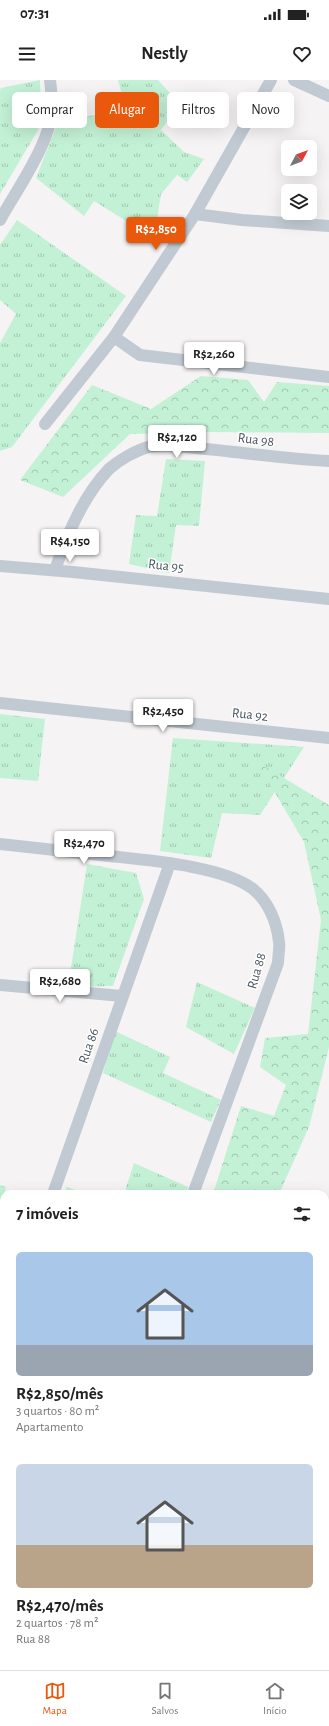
<!DOCTYPE html>
<html lang="pt">
<meta charset="utf-8">
<style>
body{margin:0;font-family:"Alegreya Sans",sans-serif;background:#f2f2f2;color:#222;height:100vh;display:flex;flex-direction:column;font-size:15px;white-space:nowrap}
*{box-sizing:border-box;margin:0}
p{font-size:13px;color:#767676}
.icon{flex:none;width:22px;height:22px;fill:none;stroke:currentColor;stroke-width:2;stroke-linecap:round;stroke-linejoin:round}
.map{position:relative;flex:1;overflow:hidden}
.details{position:absolute;left:0px;top:1110px;width:329px;height:480px;display:flex;flex-direction:column;background:#fff;border-radius:12px 12px 0 0;box-shadow:0 4px 16px #0002}
.details>*{flex:none}
.hud{position:absolute;left:12px;top:12px;width:305px;height:36px;display:flex;gap:8px}
.needle{width:26px;rotate:49deg}
.fabs{position:absolute;left:281px;top:60px;display:grid;gap:8px}
.fabs a{display:grid;place-items:center;width:36px;height:36px;border-radius:6px;background:#fff;box-shadow:0 4px 16px #0002;font-size:20px}
.price{position:absolute;translate:-50% -34px;padding:0 9px;border-radius:4px;background:#fff;color:#222;font-size:13px;line-height:26px;filter:drop-shadow(0 1px 2px #0008)}
.price::after{content:'';position:absolute;left:50%;top:24px;width:12px;height:9px;margin-left:-6px;background:inherit;clip-path:polygon(0 0,100% 0,50% 100%)}
.price.selected{background:#ea580c;color:#fff}
ul{padding:0;list-style:none}
li{display:grid;align-content:center;gap:8px;height:212px;padding:0 16px}
li span{display:grid;place-items:center;height:124px;border-radius:6px;color:#555}
li>.icon{margin-inline-start:auto}
span .icon{width:72px;height:72px;fill:#fffc;stroke-width:1}
li b{font-size:17px}
h2{display:flex;justify-content:space-between;align-items:center;height:48px;padding:0 16px;font-size:17px}
.chip{padding:0 14px;border-radius:6px;background:#fff;box-shadow:0 4px 16px #0002;font-size:14px;line-height:36px}
.chip.selected{background:#ea580c;color:#fff}
.status{display:flex;justify-content:space-between;align-items:center;height:28px;padding:0 20px;background:#fff;direction:ltr}
.status svg{height:11px;fill:currentColor}
header{display:flex;justify-content:space-between;align-items:center;height:52px;padding:0 16px;background:#fff;font-size:18px;font-weight:700}
.dock{display:flex;justify-content:space-around;align-items:center;height:56px;border-top:1px solid #e0e0e0;background:#fff;font-size:11px;color:#767676}
.dock a{display:grid;justify-items:center;gap:2px}
.dock .selected{color:#ea580c}
.map>svg:first-child{display:block}
.grass{fill:url(#grass-tufts)}
.forest{fill:url(#forest-crowns)}
.lines{fill:none;stroke-linecap:round;stroke-linejoin:round}
.minor{stroke:#c1cad2;stroke-width:12}
.labels{text-anchor:middle;dominant-baseline:central;stroke-width:3;stroke-linejoin:round;paint-order:stroke}
.street-label{font-size:14px;fill:#4a5661;stroke:#fff}
</style>
<div class="status"><b>07:31</b><svg viewBox="0 0 49 12"><path d="M0 12V9h3v3zM5 12V6h3v6zM10 12V3h3v9zM15 12V0h3v12zM26 1h20v11H26zM47 4h2v5h-2z"/></svg></div>
<header><svg class="icon" aria-label="menu" viewBox="0 0 24 24"><path d="M4 6h16M4 12h16M4 18h16"/></svg>Nestly<svg class="icon" aria-label="heart" viewBox="0 0 24 24"><path d="M12 20l-8-8c-3-5 5-10 8-4 3-6 11-1 8 4z"/></svg></header>
<div class="map">
<svg width="329" height="1590" viewBox="0 0 329 1590">
<defs>
<pattern id="grass-tufts" width="24" height="20" patternUnits="userSpaceOnUse"><rect width="24" height="20" fill="#c3f1d5"/><path d="M3 7l-1-3M5 7V3M7 7l1-3M15 17l-1-3M17 17v-4M19 17l1-3" fill="none" stroke="#a0c6b0"/></pattern>
<pattern id="forest-crowns" width="20" height="18" patternUnits="userSpaceOnUse"><rect width="20" height="18" fill="#c3f1d5"/><path d="M2 6a3 3 0 1 1 6 0M12 15a3 3 0 1 1 6 0" fill="none" stroke="#a0c6b0"/></pattern>
</defs>
<rect width="100%" height="100%" fill="#f5f3f3"/>
<g class="grass">
<polygon points="40,0 41,45 0,114 0,10 1,8"/>
<polygon points="118,0 158,0 180,24 161,50 184,72 204,79 187,102 177,95 161,114 154,158 94,121 84,136 36,98 58,42 126,29"/>
<polygon points="17,140 126,216 12,367 0,371 0,263 16,234 0,220 0,165"/>
<polygon points="166,379 205,381 199,446 176,445 169,493 129,484 136,435 157,436"/>
<polygon points="0,634 45,639 38,701 0,698"/>
<polygon points="173,658 304,667 260,735 222,733 211,778 160,771"/>
<polygon points="87,784 136,793 144,819 113,906 68,907"/>
<polygon points="197,902 255,928 234,974 186,947"/>
<polygon points="115,951 170,977 163,993 221,1020 211,1042 103,993"/>
<polygon points="134,1083 188,1107 185,1114 124,1114"/>
<polygon points="0,1105 6,1107 2,1121 4,1123 4,1147 0,1158"/>
<polygon points="67,1107 87,1114 63,1114"/>
<polygon points="325,1203 329,1204 329,1260 325,1262"/>
<polygon points="4,1276 4,1416 0,1418 0,1278"/>
<polygon points="329,1441 329,1504 325,1505 325,1443"/>
<polygon points="4,1512 4,1558 0,1548 0,1514"/>
</g>
<g class="forest">
<polygon points="201,296 248,300 264,322 277,302 329,306 329,353 212,352 130,354 63,417 20,400 92,305 151,329"/>
<polygon points="257,682 329,725 329,967 309,1047 279,1114 213,1114 241,1026 274,1036 286,1005 260,987 265,958 308,954 321,840 304,762"/>
<polygon points="4,1445 4,1503 0,1505 0,1447"/>
<polygon points="33,1586 184,1586 186,1590 24,1590"/>
</g>
<g class="lines">
<g class="minor">
<polyline points="294,0 329,16"/>
<polyline points="195,134 242,140 329,146"/>
<path d="M0,140C17,109 53,60 52,25C52,17 51,8 50,0"/>
<polyline points="114,257 140,275 329,297"/>
<polyline points="45,344 114,257 195,134 271,0"/>
<polyline points="0,486 73,492 329,519"/>
<path d="M55,490C66,457 84,415 109,389C119,380 135,371 148,367C163,363 182,367 196,368C241,372 285,379 329,381"/>
<polyline points="0,623 329,658"/>
<path d="M0,764C36,768 72,772 109,776C146,780 224,786 253,809C268,821 277,842 279,862C280,869 278,876 278,883L193,1114"/>
<polyline points="0,905 122,916"/>
<polyline points="53,1114 170,783"/>
<polyline points="325,1165 329,1152"/>
<polyline points="1,1260 4,1251"/>
<polyline points="325,1269 329,1268"/>
<polyline points="325,1427 329,1425"/>
<polyline points="0,1430 4,1428"/>
<polyline points="325,1579 329,1577"/>
<polyline points="0,1585 4,1583"/>
<polyline points="203,1586 205,1590"/>
<polyline points="302,1590 311,1586"/>
</g>
</g>
<g class="labels">
<g class="street-label">
<text transform="translate(256 360) rotate(7)">Rua 98</text>
<text transform="translate(166 486) rotate(6)">Rua 95</text>
<text transform="translate(250 635) rotate(6)">Rua 92</text>
<text transform="translate(257 891) rotate(-74)">Rua 88</text>
<text transform="translate(89 966) rotate(-71)">Rua 86</text>
</g>
</g>
</svg>
<div class="fabs">
<a><svg class="needle" viewBox="-14 -14 28 28"><path d="M0-13l5 13h-10z" fill="#e53935"/><path d="M0 13l5-13h-10z" fill="#767676"/></svg></a>
<a><svg class="icon" aria-label="layers" viewBox="0 0 24 24"><path d="M12 4l9 5-9 5-9-5zM3 14l9 5 9-5"/></svg></a>
</div>
<b class="price selected" style="left:156px;top:171px">R$2,850</b>
<b class="price" style="left:214px;top:296px">R$2,260</b>
<b class="price" style="left:177px;top:379px">R$2,120</b>
<b class="price" style="left:70px;top:483px">R$4,150</b>
<b class="price" style="left:163px;top:653px">R$2,450</b>
<b class="price" style="left:84px;top:785px">R$2,470</b>
<b class="price" style="left:60px;top:923px">R$2,680</b>
<div class="hud">
<a class="chip">Comprar</a>
<a class="chip selected">Alugar</a>
<a class="chip">Filtros</a>
<a class="chip">Novo</a>
</div>
<section class="details">
<h2>7 imóveis<svg class="icon" aria-label="filters" viewBox="0 0 24 24"><path d="M4 7h16M4 17h16"/><circle cx="9" cy="7" r="2"/><circle cx="15" cy="17" r="2"/></svg></h2>
<ul>
<li><span style="background:linear-gradient(#a9c7e8 75%,#9aa5b1 0)"><svg class="icon" aria-label="home" viewBox="0 0 24 24"><path d="M3 11l9-7 9 7M6 9v11h12V9"/></svg></span><div><b>R$2,850/mês</b><p>3 quartos · 80 m²</p><p>Apartamento</p></div></li>
<li><span style="background:linear-gradient(#c9d6e8 65%,#b9a48a 0)"><svg class="icon" aria-label="home" viewBox="0 0 24 24"><path d="M3 11l9-7 9 7M6 9v11h12V9"/></svg></span><div><b>R$2,470/mês</b><p>2 quartos · 78 m²</p><p>Rua 88</p></div></li>
</ul>
</section>
</div>
<nav class="dock">
<a class="selected"><svg class="icon" aria-label="map" viewBox="0 0 24 24"><path d="M3 6l6-2 6 2 6-2v14l-6 2-6-2-6 2zM9 4v14M15 6v14"/></svg>Mapa</a>
<a><svg class="icon" aria-label="saved" viewBox="0 0 24 24"><path d="M7 4h10v16l-5-4-5 4z"/></svg>Salvos</a>
<a><svg class="icon" aria-label="home" viewBox="0 0 24 24"><path d="M3 11l9-7 9 7M6 9v11h12V9"/></svg>Início</a>
</nav>
